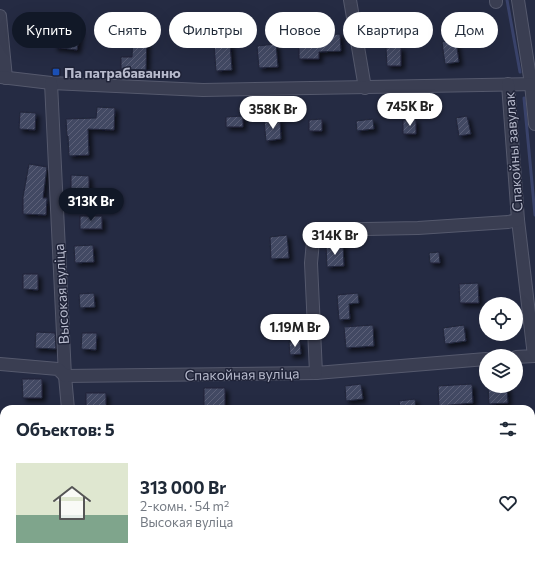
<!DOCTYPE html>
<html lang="ru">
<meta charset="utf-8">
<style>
body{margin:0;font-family:Commissioner,sans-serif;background:#f2f2f3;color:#1f2937;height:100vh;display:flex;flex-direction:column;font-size:15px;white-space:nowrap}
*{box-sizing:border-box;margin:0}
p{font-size:13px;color:#747a83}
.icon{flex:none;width:22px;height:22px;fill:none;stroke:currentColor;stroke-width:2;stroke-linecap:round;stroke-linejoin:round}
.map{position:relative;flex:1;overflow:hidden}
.details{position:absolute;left:0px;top:405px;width:535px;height:156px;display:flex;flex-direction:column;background:#fff;border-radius:12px 12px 0 0;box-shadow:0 4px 16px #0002}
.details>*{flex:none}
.top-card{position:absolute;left:12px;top:12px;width:511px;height:36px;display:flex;gap:8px}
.fabs{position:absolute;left:479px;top:297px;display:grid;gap:8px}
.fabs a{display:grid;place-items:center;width:44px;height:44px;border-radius:50%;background:#fff;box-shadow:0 4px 16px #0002;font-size:20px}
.price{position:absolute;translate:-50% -34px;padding:0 9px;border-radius:14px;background:#fff;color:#222;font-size:13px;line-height:26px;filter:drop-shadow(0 1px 2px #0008)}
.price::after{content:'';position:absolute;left:50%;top:24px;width:12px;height:9px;margin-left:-6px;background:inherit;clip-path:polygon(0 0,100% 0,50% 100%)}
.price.selected{background:#111827;color:#fff}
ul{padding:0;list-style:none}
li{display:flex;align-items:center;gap:12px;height:100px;padding:0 16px}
li span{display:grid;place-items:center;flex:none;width:112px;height:80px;border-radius:0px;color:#555}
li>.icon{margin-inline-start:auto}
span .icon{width:48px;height:48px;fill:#fffc;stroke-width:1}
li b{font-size:17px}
h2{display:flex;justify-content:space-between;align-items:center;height:48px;padding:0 16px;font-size:17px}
.tag{padding:0 14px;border-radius:18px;background:#fff;box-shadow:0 4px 16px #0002;font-size:14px;line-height:36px}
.tag.selected{background:#111827;color:#fff}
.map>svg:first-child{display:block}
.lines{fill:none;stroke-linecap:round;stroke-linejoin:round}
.stream{stroke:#39426a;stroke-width:3}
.building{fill:url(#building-hatch);stroke:#21253a;filter:url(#shadow)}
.minor-casing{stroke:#55596d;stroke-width:14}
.minor{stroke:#3a3e52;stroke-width:12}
.transit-dot{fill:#1a4fb4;stroke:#1f2338;stroke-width:1.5}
.labels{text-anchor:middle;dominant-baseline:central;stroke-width:3;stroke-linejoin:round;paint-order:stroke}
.poi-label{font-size:14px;font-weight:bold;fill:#b7bacc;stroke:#1f2338;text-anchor:start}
.street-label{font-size:14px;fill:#b7bacc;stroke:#1f2338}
</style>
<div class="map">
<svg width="535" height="561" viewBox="0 0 535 561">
<defs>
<pattern id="building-hatch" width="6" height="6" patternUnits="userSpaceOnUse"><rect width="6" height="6" fill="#424863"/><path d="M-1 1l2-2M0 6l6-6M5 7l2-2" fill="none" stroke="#5b6078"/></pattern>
<filter id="shadow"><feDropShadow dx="3.5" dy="3.5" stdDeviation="2" flood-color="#0009"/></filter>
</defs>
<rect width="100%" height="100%" fill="#252b43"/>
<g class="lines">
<g class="stream">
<polyline points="507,0 520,72"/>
<polyline points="524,98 535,215"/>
</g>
</g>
<g class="building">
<polygon points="57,28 80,31 77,50 54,47"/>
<polygon points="133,33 147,33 146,70 121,69 121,57 132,57"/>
<polygon points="340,34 341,51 319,52 319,59 299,59 299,42 327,41 327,35"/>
<polygon points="456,40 459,62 445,64 442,42"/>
<polygon points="230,43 232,70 216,71 214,44"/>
<polygon points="276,44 278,67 259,68 257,46"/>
<polygon points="401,47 401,66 387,66 386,48"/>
<polygon points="97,107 115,108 114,130 88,129 89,155 69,156 68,136 67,136 66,119 96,118"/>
<polygon points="20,112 36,113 35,130 19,129"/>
<polygon points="243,116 243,127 226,127 226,117"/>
<polygon points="467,116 471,134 459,136 456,118"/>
<polygon points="280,119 281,139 266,141 264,120"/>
<polygon points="322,119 322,131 309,131 309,120"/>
<polygon points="373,119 374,129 357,131 356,121"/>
<polygon points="416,119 416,134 403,134 403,120"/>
<polygon points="29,164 47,167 43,198 47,198 46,215 23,214 23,197"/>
<polygon points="71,175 89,176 89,189 71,189"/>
<rect x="80" y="216" width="22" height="13"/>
<polygon points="287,235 289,258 271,259 270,237"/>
<polygon points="343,244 344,266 327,267 326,245"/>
<polygon points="93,245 94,262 75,263 74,246"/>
<polygon points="439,252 440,263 430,263 429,253"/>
<polygon points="23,274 38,274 38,290 23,289"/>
<polygon points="478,283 479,303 460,303 459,284"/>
<polygon points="94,293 95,307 80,308 79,294"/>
<polygon points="358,293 359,303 349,304 350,319 339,320 337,295"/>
<polygon points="373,325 374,346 346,348 344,327"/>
<polygon points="464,325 466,341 445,344 443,328"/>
<polygon points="36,332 55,333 56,349 35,348"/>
<polygon points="82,333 97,333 96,350 81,349"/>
<polygon points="300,341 301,354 290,355 289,342"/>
<polygon points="22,379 42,379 42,398 23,398"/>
<polygon points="361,384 363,399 346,401 345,386"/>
<polygon points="472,384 473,403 439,406 438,386"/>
<polygon points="488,386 507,386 508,403 489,404"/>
<rect x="204" y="388" width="21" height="21"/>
<rect x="86" y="393" width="20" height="16"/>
<polygon points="415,399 416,409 400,409 399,401"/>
</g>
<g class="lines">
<defs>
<g id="minor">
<polyline points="350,0 365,88"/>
<polyline points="496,0 496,2"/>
<polyline points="518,0 531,84 535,124"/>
<polyline points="0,16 6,78"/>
<polyline points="0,77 51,83 203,90 535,84"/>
<polyline points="51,83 65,376 68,409"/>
<polyline points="508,84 518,220 534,356 516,357"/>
<polyline points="0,364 58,369 65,376 316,373 486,359"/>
<polyline points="316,373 311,263 314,230 418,228 508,222 518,220"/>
<polyline points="531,462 535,462"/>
<polyline points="77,557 77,561"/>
<polyline points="370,557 371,561"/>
</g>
</defs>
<use href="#minor" class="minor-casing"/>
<use href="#minor" class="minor"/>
</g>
<rect class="transit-dot" x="52" y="68" width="8" height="8" rx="2"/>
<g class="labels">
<g class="poi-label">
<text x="64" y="72">Па патрабаванню</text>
</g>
<g class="street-label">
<text transform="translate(513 152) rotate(-94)">Спакойны завулак</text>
<text transform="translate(61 294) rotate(-93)">Высокая вуліца</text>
<text transform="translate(242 374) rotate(-1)">Спакойная вуліца</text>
</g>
</g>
</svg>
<div class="fabs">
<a><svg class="icon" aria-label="locate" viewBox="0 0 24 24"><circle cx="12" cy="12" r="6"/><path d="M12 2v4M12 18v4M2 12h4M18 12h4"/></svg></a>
<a><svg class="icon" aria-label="layers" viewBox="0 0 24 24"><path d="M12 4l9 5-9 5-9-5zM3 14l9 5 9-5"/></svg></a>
</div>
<b class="price" style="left:410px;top:127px">745K Br</b>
<b class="price" style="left:273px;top:130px">358K Br</b>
<b class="price selected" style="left:91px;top:222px">313K Br</b>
<b class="price" style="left:335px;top:256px">314K Br</b>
<b class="price" style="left:295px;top:348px">1.19M Br</b>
<div class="top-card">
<a class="tag selected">Купить</a>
<a class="tag">Снять</a>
<a class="tag">Фильтры</a>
<a class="tag">Новое</a>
<a class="tag">Квартира</a>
<a class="tag">Дом</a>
</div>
<section class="details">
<h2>Объектов: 5<svg class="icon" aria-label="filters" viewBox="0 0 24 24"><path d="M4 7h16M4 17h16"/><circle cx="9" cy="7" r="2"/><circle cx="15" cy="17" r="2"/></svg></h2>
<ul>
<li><span style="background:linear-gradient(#dfe7d0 65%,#7fa58c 0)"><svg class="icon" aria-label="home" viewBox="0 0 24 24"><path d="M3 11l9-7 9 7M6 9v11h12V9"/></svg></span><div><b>313 000 Br</b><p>2-комн. · 54 m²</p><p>Высокая вуліца</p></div><svg class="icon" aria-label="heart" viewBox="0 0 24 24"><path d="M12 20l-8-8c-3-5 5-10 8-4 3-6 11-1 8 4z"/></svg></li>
</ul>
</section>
</div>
